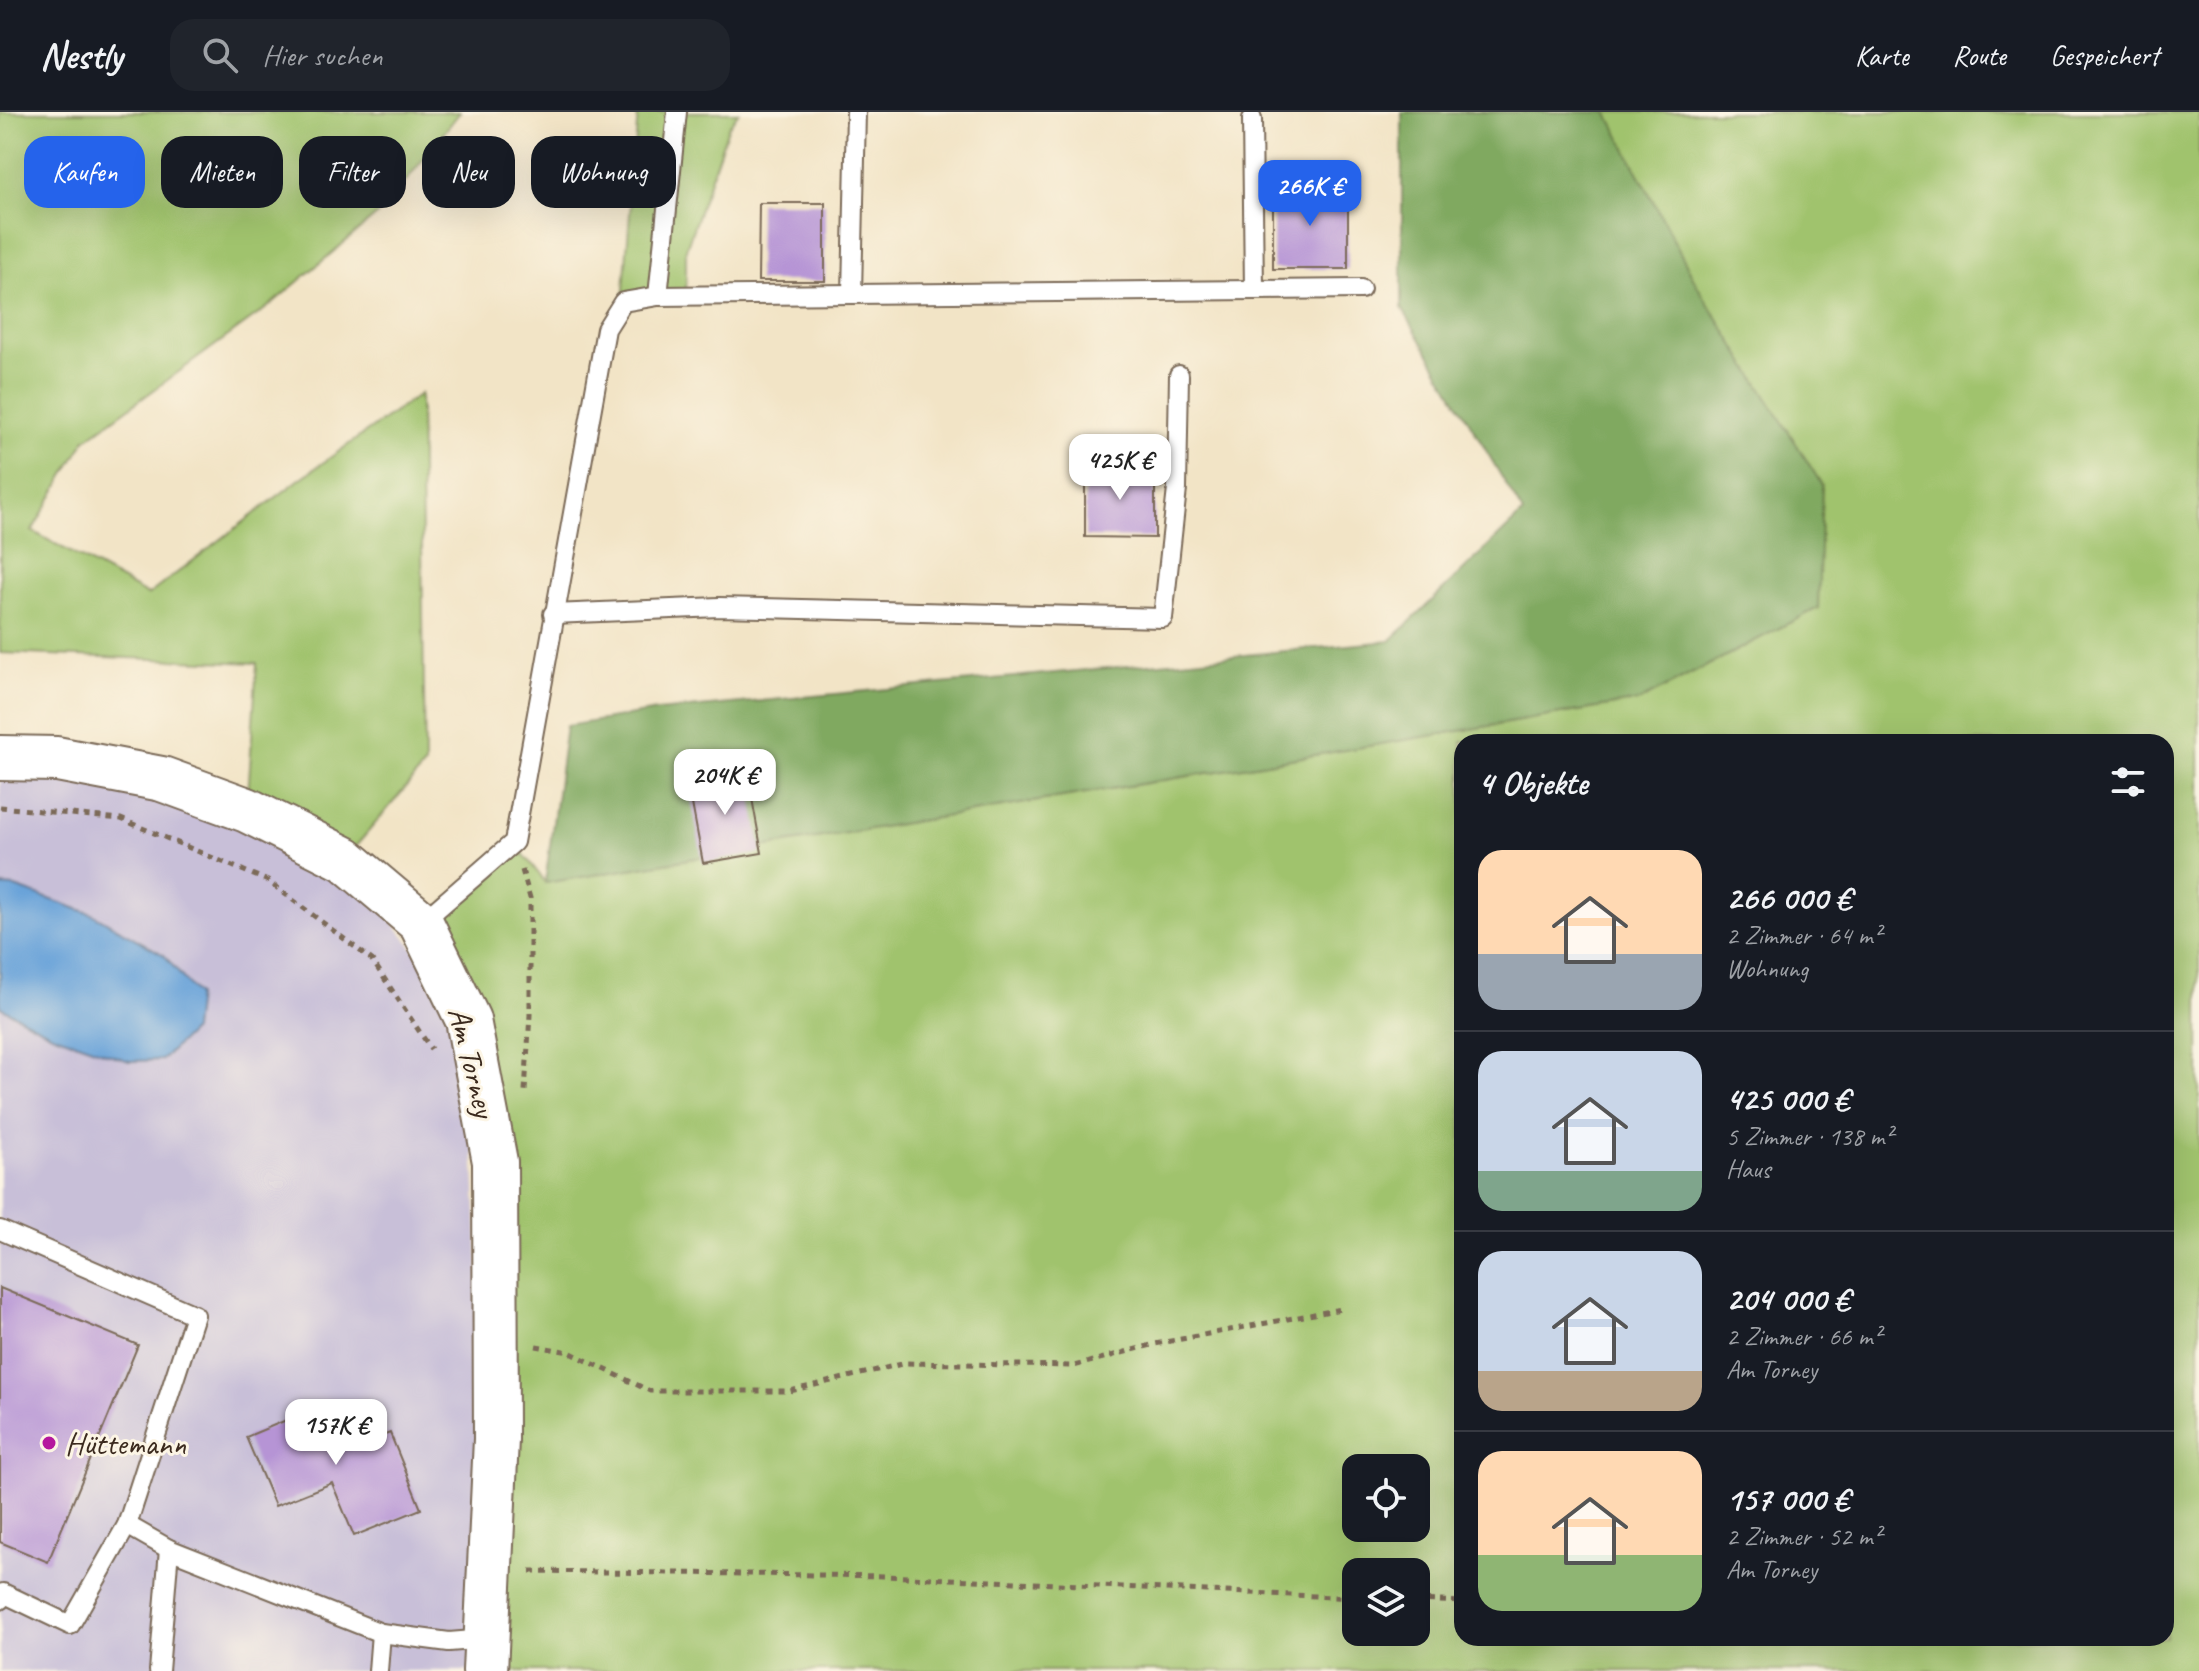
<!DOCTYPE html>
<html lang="de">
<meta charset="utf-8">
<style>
body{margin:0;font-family:Caveat,sans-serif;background:#20242c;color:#f1f3f6;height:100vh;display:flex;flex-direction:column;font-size:30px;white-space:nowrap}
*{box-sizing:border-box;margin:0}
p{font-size:26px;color:#9ea1a6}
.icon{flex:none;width:44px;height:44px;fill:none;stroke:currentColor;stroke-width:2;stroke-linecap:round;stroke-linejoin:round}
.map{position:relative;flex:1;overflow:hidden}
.sheet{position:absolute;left:1454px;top:622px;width:720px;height:912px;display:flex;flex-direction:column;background:#171b24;border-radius:24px;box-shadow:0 8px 32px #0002}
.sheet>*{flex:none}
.hud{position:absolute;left:24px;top:24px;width:760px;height:72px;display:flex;gap:16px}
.tools{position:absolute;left:1342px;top:1342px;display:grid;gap:16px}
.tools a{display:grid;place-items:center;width:88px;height:88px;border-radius:16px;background:#171b24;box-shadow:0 8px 32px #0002;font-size:40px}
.price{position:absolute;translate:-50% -68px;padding:0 18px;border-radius:16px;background:#fff;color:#222;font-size:26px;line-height:52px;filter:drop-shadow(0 2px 4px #0008)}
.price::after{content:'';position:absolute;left:50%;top:48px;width:24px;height:18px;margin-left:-12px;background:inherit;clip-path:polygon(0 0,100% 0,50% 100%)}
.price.selected{background:#2563eb;color:#fff}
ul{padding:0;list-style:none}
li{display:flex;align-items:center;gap:24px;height:200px;padding:0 24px}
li+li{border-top:2px solid #363941}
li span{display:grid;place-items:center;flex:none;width:224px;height:160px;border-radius:24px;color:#555}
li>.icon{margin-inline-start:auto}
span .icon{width:96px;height:96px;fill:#fffc;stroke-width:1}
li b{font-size:34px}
h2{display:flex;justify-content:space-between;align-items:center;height:96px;padding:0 24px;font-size:34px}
.chip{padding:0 28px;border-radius:24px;background:#171b24;box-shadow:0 8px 32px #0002;font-size:28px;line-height:72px}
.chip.selected{background:#2563eb;color:#fff}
header{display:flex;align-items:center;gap:48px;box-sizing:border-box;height:112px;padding:0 40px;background:#171b24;border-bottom:2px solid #363941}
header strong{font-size:38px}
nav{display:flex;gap:44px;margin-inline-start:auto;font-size:28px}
.search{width:560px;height:72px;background:#20242c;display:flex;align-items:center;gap:20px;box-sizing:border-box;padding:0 28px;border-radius:24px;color:#9ea1a6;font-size:30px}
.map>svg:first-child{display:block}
.industrial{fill:#c8bfd8}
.green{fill:#a0c36d;stroke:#6e7646;stroke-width:2;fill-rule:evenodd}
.forest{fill:#80a960;stroke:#5e6a3f;stroke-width:2}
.water{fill:#69a3d9;stroke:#52667c;stroke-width:2}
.building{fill:#b694d5}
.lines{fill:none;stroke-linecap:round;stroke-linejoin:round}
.service-casing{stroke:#7b6b59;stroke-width:22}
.tertiary-casing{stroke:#7b6b59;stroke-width:48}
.path{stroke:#7b6b59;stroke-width:5;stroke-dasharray:6 6;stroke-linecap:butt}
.service{stroke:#fff;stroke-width:18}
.tertiary{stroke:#fff;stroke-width:44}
.poi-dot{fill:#b5179e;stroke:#fcf5e5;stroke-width:3}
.labels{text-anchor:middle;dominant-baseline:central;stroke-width:6;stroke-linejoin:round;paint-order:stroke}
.street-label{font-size:32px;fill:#3b2a1e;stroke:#fcf5e5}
.poi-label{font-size:32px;fill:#3b2a1e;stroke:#fcf5e5;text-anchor:start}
</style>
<header>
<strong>Nestly</strong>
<div class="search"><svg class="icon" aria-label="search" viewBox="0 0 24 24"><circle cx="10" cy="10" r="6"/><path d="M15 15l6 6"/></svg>Hier suchen</div>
<nav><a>Karte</a><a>Route</a><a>Gespeichert</a></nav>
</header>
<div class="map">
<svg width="2199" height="1559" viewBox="0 0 2199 1559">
<rect width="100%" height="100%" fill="#fcf5e5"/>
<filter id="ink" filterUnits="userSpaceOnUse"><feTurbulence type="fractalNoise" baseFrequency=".0125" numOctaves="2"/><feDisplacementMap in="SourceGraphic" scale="16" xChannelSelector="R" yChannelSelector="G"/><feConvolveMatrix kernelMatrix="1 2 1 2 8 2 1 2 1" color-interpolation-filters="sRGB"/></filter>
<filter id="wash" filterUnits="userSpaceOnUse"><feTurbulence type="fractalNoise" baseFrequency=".006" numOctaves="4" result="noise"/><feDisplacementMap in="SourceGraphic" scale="32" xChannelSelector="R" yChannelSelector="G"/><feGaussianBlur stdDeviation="1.8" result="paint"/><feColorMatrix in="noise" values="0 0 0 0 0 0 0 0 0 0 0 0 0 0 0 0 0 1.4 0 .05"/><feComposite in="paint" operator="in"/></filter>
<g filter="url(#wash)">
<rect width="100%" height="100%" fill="#f2e4c6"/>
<polygon class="industrial" points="0,646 57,647 345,747 468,908 495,1559 0,1559"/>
<g class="green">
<polygon points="0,0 460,0 385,96 268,195 85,328 32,419 148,483 300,367 420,282 425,653 345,747 247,698 257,551 0,541"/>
<polygon points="638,0 739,0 728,16 686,137 686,185 623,190"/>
<path d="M1591,0H2199V1559H495V1050L421,811L514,730L546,771L1639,589L1818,496ZM1462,630H2166V1526H1462ZM1356,1356H1416V1416H1356ZM1356,1460H1416V1520H1356Z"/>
</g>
<polygon class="forest" points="1402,0 1607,0 1698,175 1822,373 1818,496 1639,589 545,771 566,614 657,599 1390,529 1523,401 1402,196"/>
<polygon class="water" points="0,774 15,775 92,802 164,843 197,883 193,918 162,948 129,949 52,922 0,895"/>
<g id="blocks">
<g class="building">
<rect x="1273" y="74" width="75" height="83"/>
<polygon points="759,91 825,91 825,169 758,169"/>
<polygon points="1085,355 1155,355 1155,426 1085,425"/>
<polygon points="747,659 762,741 703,751 688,670"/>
<polygon points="0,1176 138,1233 48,1450 0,1430"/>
<polygon points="322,1293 330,1311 360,1298 372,1328 390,1321 421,1397 354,1424 332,1371 275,1394 246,1325"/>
</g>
</g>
</g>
<g filter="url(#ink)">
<use href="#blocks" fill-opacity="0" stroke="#7b6b59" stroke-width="2"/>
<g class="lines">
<defs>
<g id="service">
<polyline points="1252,7 1254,178 1361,177"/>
<polyline points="852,182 856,0"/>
<polyline points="658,184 1254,178"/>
<polyline points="553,502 719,495 1163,506 1177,377 1179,263"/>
<polyline points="421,811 514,730 606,217 623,190 658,184 677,0"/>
<polyline points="0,1118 195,1203 127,1413 70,1513 3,1481 0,1488"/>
<polyline points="127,1413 169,1437"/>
<polyline points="159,1559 169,1437 381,1521 449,1530 486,1527"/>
<polyline points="378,1559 381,1521"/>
</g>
<polyline id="tertiary" points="0,646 57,647 162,667 247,698 345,747 421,811 468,908 495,1050 496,1327 485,1559"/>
</defs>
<use href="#service" class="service-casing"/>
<use href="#tertiary" class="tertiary-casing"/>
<g class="path">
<polyline points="0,695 121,707 268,769 372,848 431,937"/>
<polyline points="522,758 530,786 530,903 525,979"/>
<polyline points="536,1234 569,1240 650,1279 790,1279 906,1251 1074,1254 1155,1232 1341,1197"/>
<polyline points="530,1459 887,1464 1356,1486"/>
<polyline points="1416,1488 1462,1490"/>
</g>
<use href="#service" class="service"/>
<use href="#tertiary" class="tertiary"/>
</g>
</g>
<circle class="poi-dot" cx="49" cy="1331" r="8"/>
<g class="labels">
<g class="street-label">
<text transform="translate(472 950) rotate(76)">Am Torney</text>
</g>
<g class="poi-label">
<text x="65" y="1331">Hüttemann</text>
</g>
</g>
</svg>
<div class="tools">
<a><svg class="icon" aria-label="locate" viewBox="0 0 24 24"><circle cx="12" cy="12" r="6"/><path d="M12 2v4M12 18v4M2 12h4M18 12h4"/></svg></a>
<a><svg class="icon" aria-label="layers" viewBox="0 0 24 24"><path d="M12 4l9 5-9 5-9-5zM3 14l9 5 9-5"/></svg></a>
</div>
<b class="price selected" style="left:1310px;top:116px">266K €</b>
<b class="price" style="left:1120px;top:390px">425K €</b>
<b class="price" style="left:725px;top:705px">204K €</b>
<b class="price" style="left:336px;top:1355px">157K €</b>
<div class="hud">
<a class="chip selected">Kaufen</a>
<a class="chip">Mieten</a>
<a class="chip">Filter</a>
<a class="chip">Neu</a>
<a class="chip">Wohnung</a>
</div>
<section class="sheet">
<h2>4 Objekte<svg class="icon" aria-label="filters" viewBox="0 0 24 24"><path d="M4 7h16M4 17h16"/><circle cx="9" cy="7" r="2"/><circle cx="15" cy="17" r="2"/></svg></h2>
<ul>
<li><span style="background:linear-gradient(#ffd9b3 65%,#9aa5b1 0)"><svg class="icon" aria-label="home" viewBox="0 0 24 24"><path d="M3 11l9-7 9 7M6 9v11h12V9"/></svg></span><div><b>266 000 €</b><p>2 Zimmer · 64 m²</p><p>Wohnung</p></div></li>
<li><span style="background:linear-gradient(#c9d6e8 75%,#7fa58c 0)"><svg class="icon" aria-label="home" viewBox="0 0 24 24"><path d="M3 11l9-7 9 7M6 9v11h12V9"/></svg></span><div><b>425 000 €</b><p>5 Zimmer · 138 m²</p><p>Haus</p></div></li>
<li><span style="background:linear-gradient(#c9d6e8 75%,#b9a48a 0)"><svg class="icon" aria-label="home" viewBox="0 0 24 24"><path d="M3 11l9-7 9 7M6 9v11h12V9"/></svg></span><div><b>204 000 €</b><p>2 Zimmer · 66 m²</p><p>Am Torney</p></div></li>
<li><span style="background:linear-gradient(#ffd9b3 65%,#8fb573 0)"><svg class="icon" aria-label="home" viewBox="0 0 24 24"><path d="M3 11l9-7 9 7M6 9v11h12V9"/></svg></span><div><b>157 000 €</b><p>2 Zimmer · 52 m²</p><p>Am Torney</p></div></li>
</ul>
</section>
</div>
